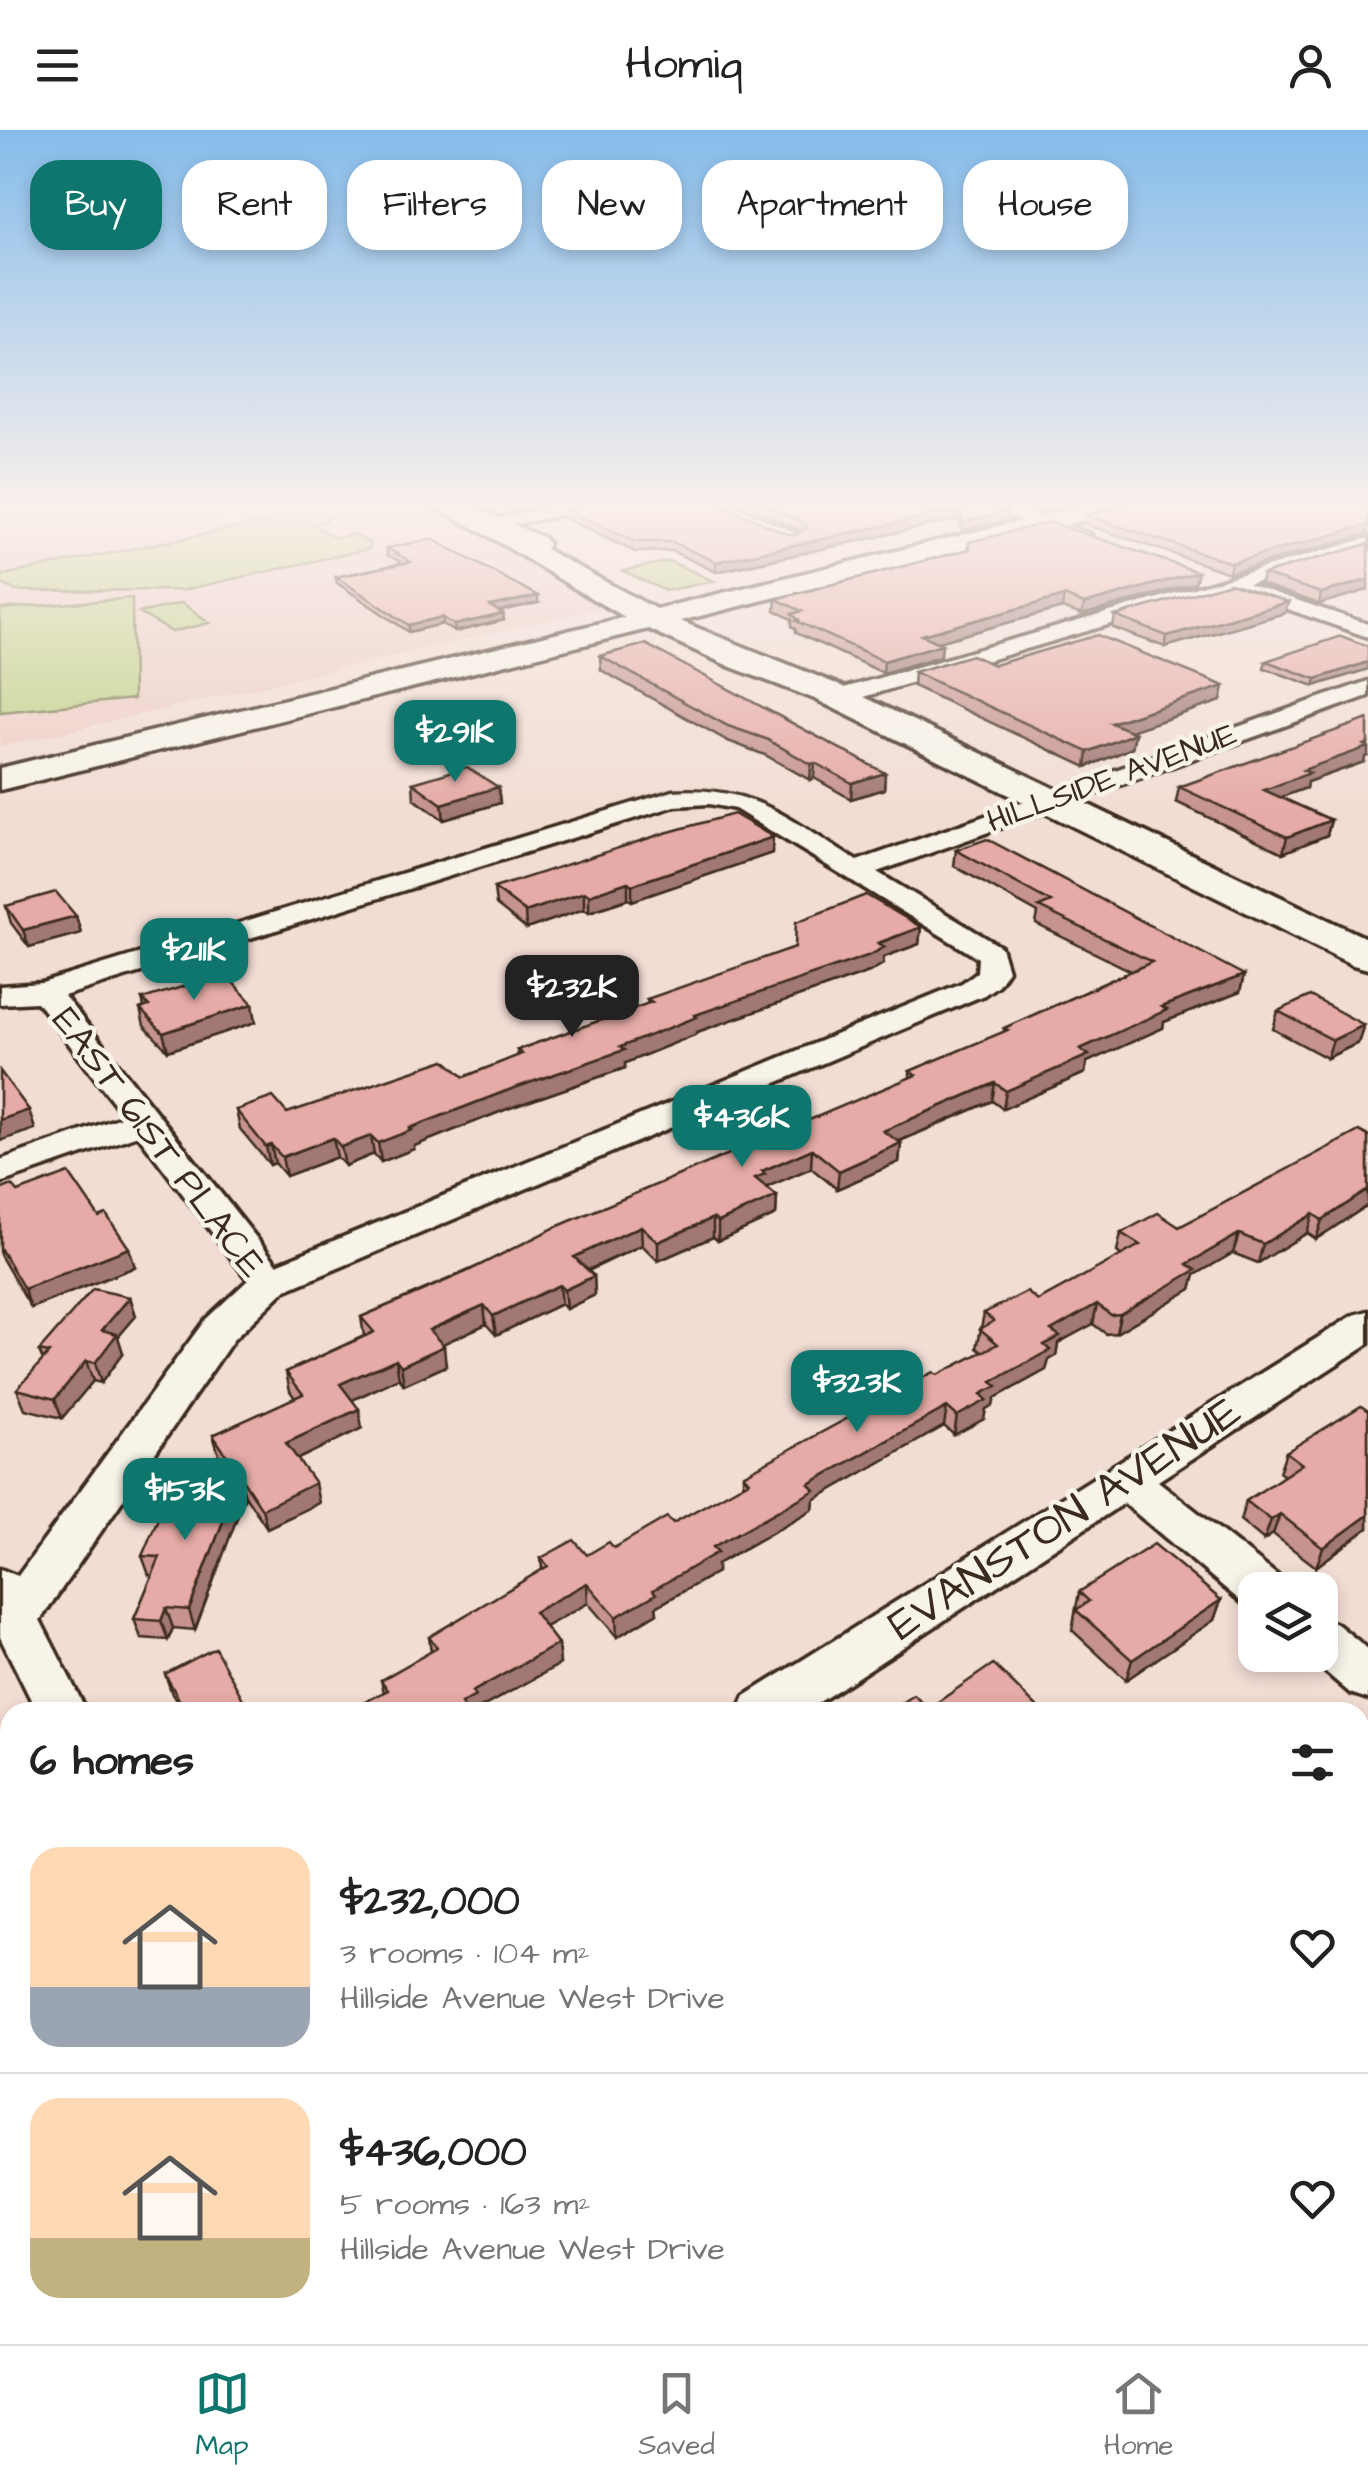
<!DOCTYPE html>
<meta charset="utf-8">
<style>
body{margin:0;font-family:"Architects Daughter",sans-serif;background:#f2f2f2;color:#222;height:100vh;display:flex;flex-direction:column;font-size:38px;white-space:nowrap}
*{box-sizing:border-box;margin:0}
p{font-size:32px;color:#767676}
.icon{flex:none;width:55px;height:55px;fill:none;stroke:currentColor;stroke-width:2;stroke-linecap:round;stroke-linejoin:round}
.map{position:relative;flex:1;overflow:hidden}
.sheet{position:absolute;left:0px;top:1572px;width:1370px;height:642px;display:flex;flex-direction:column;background:#fff;border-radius:30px 30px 0 0;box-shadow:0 5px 15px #0003}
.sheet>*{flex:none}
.top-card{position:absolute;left:30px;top:30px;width:1310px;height:90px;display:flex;gap:20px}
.controls{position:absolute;left:1238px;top:1442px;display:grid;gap:20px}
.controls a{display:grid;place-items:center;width:100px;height:100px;border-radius:20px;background:#fff;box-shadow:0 5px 15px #0003;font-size:50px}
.price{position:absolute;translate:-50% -85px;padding:0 22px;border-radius:20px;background:#0f766e;color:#fff;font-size:32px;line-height:65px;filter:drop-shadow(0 2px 5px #0008)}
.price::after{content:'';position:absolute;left:50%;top:60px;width:30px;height:22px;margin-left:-15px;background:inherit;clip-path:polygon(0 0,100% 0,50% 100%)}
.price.active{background:#222;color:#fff}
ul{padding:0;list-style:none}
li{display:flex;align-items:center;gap:30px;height:250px;padding:0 30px}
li+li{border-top:2px solid #e0e0e0}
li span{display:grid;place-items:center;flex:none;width:280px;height:200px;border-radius:30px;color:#555}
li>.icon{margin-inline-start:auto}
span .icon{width:120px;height:120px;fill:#fffc;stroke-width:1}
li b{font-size:42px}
h2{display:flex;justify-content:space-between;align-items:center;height:120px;padding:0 30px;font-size:42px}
.chip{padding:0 35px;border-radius:30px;background:#fff;box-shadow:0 5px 15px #0003;font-size:35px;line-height:90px}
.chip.active{background:#0f766e;color:#fff}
header{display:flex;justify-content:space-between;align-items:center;height:130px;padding:0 30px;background:#fff;font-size:45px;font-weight:600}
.tab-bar{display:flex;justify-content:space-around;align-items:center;height:140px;border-top:2px solid #e0e0e0;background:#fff;font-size:28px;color:#767676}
.tab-bar a{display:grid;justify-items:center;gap:5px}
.tab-bar .active{color:#0f766e}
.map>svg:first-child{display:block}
.built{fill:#eecec6}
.green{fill:#c0d186;stroke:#7e7e52;stroke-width:2.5}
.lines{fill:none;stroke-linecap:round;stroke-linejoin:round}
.minor-casing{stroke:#3b2a1e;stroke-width:7}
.primary-casing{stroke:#3b2a1e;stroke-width:7}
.minor{fill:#f7f3e8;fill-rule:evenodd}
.primary{fill:#f7f3e8;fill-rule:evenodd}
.wall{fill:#c6938f;stroke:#3b2a1e;stroke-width:2.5}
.shaded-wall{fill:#a17874;stroke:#3b2a1e;stroke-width:2.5}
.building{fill:#e6aba6;stroke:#3b2a1e;stroke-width:2.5}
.labels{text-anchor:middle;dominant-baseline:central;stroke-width:9;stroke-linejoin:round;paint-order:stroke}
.far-street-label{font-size:32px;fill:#3b2a1e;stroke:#f7f3e8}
.street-label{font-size:38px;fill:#3b2a1e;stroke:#f7f3e8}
.near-street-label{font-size:45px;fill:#3b2a1e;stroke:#f7f3e8}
</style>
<header><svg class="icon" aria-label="menu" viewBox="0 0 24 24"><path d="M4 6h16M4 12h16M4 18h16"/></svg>Homiq<svg class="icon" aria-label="person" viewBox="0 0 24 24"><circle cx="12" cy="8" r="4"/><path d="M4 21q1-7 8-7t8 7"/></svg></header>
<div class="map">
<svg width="1368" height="2214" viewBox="0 0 1368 2214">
<rect width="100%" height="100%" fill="#f2ddd4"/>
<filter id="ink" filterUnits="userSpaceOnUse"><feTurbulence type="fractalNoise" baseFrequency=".01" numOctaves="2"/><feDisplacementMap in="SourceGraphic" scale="20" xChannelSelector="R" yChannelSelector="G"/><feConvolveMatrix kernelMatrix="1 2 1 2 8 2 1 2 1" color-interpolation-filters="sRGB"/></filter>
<g filter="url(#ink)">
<polygon class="built" points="0,372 196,372 228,392 218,394 215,400 367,372 419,372 619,474 0,617"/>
<g class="green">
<polygon points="318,381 328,389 312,394 335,408 354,404 371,414 369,419 183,460 16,461 1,453 3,445"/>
<polygon points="669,431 714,451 665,461 623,441"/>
<polygon points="132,468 133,569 0,582 0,479"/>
<polygon points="182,473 210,493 172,502 139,483"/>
</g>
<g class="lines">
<defs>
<g id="minor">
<polygon points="575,372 608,372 600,377 487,400 478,395 487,390"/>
<polygon points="702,372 725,372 803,406 794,411 788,410"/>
<polygon points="950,372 1013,376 1091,404 1082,409 1010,386 958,377"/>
<polygon points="1368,408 1368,419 1248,454 1368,494 1368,507 1230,459 846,572 830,572 827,567 830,562"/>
<path d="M1368,551V566L877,742L1001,817L1008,840L998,855L984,865L284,1161L233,1210L40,1490L87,1582H37L0,1507V1439L18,1446L205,1190L248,1150L138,1005L0,1053V1030L124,986L37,872L0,874V856L42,853L673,661C755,655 791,691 857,731ZM709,674L735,679L978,828L977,842L962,853L277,1134L64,866L675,676Z"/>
<polygon points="1368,1181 1368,1214 1158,1351 1278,1446 1285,1460 1255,1460 1255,1477 1244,1474 1124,1373 804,1582 738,1582 745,1566 1354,1185"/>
<polygon points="1320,1488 1337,1494 1368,1519 1368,1569 1350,1563 1306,1525 1320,1525"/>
<polygon points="10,2032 10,2099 0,2103 0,2036"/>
<polygon points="1360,2177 1368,2180 1368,2214 1304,2214 1308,2205 1360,2205"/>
<polygon points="324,2205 392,2205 396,2214 328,2214"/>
</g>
<path id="primary" d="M430,372H463L544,408L548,414L545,419L656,479L1098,372H1141L1138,377L680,491L839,555L1368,809V839L1353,835L815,569L731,537L648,499L0,660V638L625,487C559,452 500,408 433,377Z"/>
</defs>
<use href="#minor" class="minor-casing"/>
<use href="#primary" class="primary-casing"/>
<use href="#minor" class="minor"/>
<use href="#primary" class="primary"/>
</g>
<g class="wall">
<polygon points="734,372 960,372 1007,381 1006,390 962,401 959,389 716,442 672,421 635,422 564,388 564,379 787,404 796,405 802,401"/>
<polygon points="1003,372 1082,372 1044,381"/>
<polygon points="1368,372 1368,405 1229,443 1084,394 1085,385"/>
<polygon points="969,412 1198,442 1195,453 1082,485 1062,478 938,512 941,526 883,543 796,503 796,499 792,496 792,489 775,481 776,469 968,420"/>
<polygon points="1368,414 1319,474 1261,454 1263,444"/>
<polygon points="387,418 538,473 499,481 503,484 504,490 455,502 443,494 409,502 337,453 336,447 403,433 387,425"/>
<polygon points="1288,472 1285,483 1165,517 1113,498 1115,486"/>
<polygon points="1368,516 1368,539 1314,556 1264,538 1266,531"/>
<polygon points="600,526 885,643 884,659 851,669 814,648 810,650 765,625 728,611 601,540"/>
<polygon points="994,535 1221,571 1130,601 1135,603 1132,618 1086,637 913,556 914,542"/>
<polygon points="1365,627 1364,632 1307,652 1306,658 1280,667 1331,690 1327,705 1283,723 1176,672 1179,657"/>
<polygon points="413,653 498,657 500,673 444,690 414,669"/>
<polygon points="956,720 1244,845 1240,862 1164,892 1163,898 1087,932 1085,943 1003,979 992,971 898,1012 901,1013 899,1032 837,1059 811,1038 766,1057 777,1066 776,1085 718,1111 713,1107 658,1131 642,1115 588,1141 594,1146 595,1165 566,1179 561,1174 496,1205 486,1194 442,1214 446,1236 404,1255 399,1248 352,1270 362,1298 297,1329 319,1373 267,1398 244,1364 245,1366 195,1500 173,1498 168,1510 141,1508 134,1489 152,1446 149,1445 142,1426 165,1389 233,1346 219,1325 213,1305 295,1268 290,1261 286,1242 364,1206 361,1187 910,948 910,941 1004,902 1004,898 1131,841 1036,794 1038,783 954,736"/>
<polygon points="772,723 632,771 628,769 589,782 584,779 526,799 496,775 494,758"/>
<polygon points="6,776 76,786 81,803 29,817 11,793"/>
<polygon points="921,797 919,814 884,827 883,834 869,842 697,902 697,904 625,933 625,938 507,979 414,1016 414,1019 381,1032 374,1024 345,1036 337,1027 286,1046 275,1033 270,1035 240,999 236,980 287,983 464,947 518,926 517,920 648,874 647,869"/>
<polygon points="142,869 253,874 256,892 168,921 144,896 140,879 144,877"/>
<polygon points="1278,881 1364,895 1358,913 1327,928 1273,899"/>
<polygon points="1368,1006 1368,1075 1316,1109 1307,1103 1258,1133 1233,1123 1195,1145 1191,1159 1116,1203 1106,1204 1093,1194 1058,1213 1056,1226 1049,1230 1046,1240 995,1268 993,1275 986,1279 984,1289 954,1305 944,1296 814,1370 813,1379 717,1434 717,1442 656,1477 657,1483 617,1507 588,1473 545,1497 558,1514 560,1534 477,1580 477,1582 346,1582 384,1562 381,1550 431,1522 429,1507 542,1440 541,1428 587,1425 614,1418 673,1393 743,1355 743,1345 982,1222 977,1218 984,1183 1038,1171 1122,1126 1117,1122 1121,1103 1179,1097"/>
<polygon points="0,1060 18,1062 135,1137 31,1178 0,1125"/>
<polygon points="130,1167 136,1186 118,1207 123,1223 101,1253 93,1251 62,1288 25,1279 17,1259 43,1230 39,1221"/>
<polygon points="1368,1281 1368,1398 1316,1437 1273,1404 1264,1410 1240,1390 1246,1371 1284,1346 1279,1342 1286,1322"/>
<polygon points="1079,1462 1221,1470 1214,1490 1126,1550 1072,1500"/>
<polygon points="165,1544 250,1582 183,1582 172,1564"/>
</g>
<g class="shaded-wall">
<polygon points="537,372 557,372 537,376"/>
<polygon points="1046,372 1082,372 1044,381"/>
<polygon points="960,379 959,389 716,442 716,432"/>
<polygon points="1007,381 1006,390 962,401 963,392"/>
<polygon points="1368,395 1367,404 1229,443 1231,433"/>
<polygon points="1198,442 1195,453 1082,485 1084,474"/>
<polygon points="1368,450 1368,460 1319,474 1321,463"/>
<polygon points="538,466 538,473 491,483 490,476"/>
<polygon points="1064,466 1062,478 920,517 922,505"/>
<polygon points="1288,472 1285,483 1165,517 1167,506"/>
<polygon points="503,484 504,490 455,502 454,495"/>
<polygon points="442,487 443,494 409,502 409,495"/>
<polygon points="942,514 941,526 883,543 884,531"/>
<polygon points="1368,532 1368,539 1314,556 1316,549"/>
<polygon points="1224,556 1221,571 1109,608 1111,593"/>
<polygon points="1135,603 1132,618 1086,637 1088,622"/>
<polygon points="1368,613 1368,626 1365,627 1364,632 1307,652 1306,658 1260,675 1264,660 1303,640"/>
<polygon points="815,633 814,648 810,650 811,634"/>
<polygon points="885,643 884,659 851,669 852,653"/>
<polygon points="498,657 500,673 444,690 442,674"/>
<polygon points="1331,690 1327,705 1283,723 1287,707"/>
<polygon points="773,707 772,723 632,771 632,755"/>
<polygon points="628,752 628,769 589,782 589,765"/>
<polygon points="584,762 584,779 526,799 525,782"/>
<polygon points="76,786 81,803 29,817 23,800"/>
<polygon points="921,797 919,814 884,827 883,834 869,842 697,902 697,904 625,933 625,938 507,979 414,1016 414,1019 381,1032 378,1013 410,998 620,917 695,885"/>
<polygon points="1244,845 1240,862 1164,892 1163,898 1087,932 1085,943 1003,979 1006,961 1080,919 1161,877"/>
<polygon points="253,874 256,892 168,921 163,903"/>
<polygon points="1364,895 1358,913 1327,928 1333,910"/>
<polygon points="995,953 992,971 881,1019 883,1001"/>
<polygon points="29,980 35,999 0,1011 0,990"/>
<polygon points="371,1006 374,1024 345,1036 341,1017"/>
<polygon points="333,1008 337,1027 286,1046 282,1027"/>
<polygon points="901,1013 899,1032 837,1059 839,1041"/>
<polygon points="271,1015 275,1033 270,1035 266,1017"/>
<polygon points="812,1019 811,1038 765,1058 755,1048 762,1041"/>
<polygon points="1368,1060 1368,1075 1316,1109 1322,1090"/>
<polygon points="777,1066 776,1085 718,1111 718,1092"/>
<polygon points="1313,1084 1307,1103 1258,1133 1263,1114"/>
<polygon points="713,1088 713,1107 658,1131 658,1112"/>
<polygon points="641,1096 642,1115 575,1146 574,1127"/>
<polygon points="1239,1104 1233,1123 1195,1145 1191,1159 1116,1203 1120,1184 1187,1134"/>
<polygon points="129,1118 135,1137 31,1178 24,1159"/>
<polygon points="594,1146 595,1165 566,1179 564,1160"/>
<polygon points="559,1155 561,1174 496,1205 493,1186"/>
<polygon points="130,1167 136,1186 118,1207 123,1223 101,1253 95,1233 102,1200"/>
<polygon points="1097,1174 1093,1194 1058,1213 1056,1226 1049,1230 1046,1240 995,1268 993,1275 986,1279 984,1289 954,1305 957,1286 992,1252 1044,1215 1051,1200"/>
<polygon points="484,1175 486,1194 432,1219 429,1200"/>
<polygon points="444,1216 446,1236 404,1255 401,1236"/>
<polygon points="396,1229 399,1248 344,1274 340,1254"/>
<polygon points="86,1231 93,1251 62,1288 55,1269"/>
<polygon points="947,1277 944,1296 814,1370 813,1379 717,1434 717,1442 656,1477 657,1483 617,1507 616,1487 713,1417 809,1354"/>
<polygon points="359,1279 362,1298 290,1333 286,1313"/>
<polygon points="240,1347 245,1366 195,1500 189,1480"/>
<polygon points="315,1353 319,1373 267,1398 262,1379"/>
<polygon points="1280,1384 1273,1404 1264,1410 1271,1390"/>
<polygon points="1368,1385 1368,1398 1316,1437 1323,1418"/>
<polygon points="587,1453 588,1473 536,1502 534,1482"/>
<polygon points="1221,1470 1214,1490 1126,1550 1132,1530"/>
<polygon points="166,1478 173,1498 168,1510 161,1491"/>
<polygon points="558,1514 560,1534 477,1580 477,1582 463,1582 461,1574 472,1562"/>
<polygon points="10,1900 10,1924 0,1931 0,1906"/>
<polygon points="1368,1911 1368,1917 1360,1925 1360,1918"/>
<polygon points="206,2205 236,2205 223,2214 193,2214"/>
</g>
<g class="building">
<polygon points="597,372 716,372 787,404 796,405 807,398 805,393 756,372 960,372 1007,381 963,392 960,379 716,432 672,412 635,412 564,379"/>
<polygon points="1139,372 1368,372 1368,395 1231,433 1085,385"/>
<polygon points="1050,392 1198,442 1084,474 1064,466 922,505 942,514 884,531 796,491 799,490 792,484 802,481 776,469 970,419 969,412"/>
<polygon points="432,409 538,466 490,476 503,484 454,495 442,487 409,495 336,447 411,432 387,418"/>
<polygon points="1368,414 1368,450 1321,463 1263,444"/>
<polygon points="1230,453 1288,472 1167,506 1115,486"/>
<polygon points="1098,505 1224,556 1111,593 1135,603 1088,622 914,542 972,525 994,535"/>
<polygon points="1341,506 1368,516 1368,532 1316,549 1266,531"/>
<polygon points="645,514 885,643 852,653 815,633 811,634 766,609 728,596 600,526"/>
<polygon points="1368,589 1368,613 1364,615 1368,617 1303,640 1310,643 1264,660 1331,690 1287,707 1179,657"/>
<polygon points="467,637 498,657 442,674 413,653"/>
<polygon points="734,684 773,707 632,755 628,752 589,765 584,762 525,782 494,758 665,703"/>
<polygon points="987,709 1244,845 1161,877 1167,880 1080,919 1089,925 1006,961 995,953 883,1001 901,1013 839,1041 812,1019 762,1041 765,1044 755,1048 777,1066 718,1092 713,1088 658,1112 641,1096 574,1127 594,1146 564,1160 559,1155 493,1186 484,1175 429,1200 444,1216 401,1236 396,1229 340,1254 359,1279 286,1313 315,1353 262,1379 213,1305 303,1264 286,1242 374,1202 361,1187 466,1142 556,1097 916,945 910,941 1008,900 1004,898 1152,832 1039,777 1051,772 956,720"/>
<polygon points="56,762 76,786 23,800 6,776"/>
<polygon points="866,765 921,797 878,813 885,817 870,825 695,885 697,887 620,917 624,920 506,961 410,998 412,1000 378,1013 371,1006 341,1017 333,1008 282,1027 271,1015 266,1017 236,980 273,967 287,983 445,930 464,947 522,924 517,920 652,872 647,869 795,817 796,792"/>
<polygon points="225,844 253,874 163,903 140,879 149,876 142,869"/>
<polygon points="1310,866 1364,895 1333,910 1278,881"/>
<polygon points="0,941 29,980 0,990"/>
<polygon points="1359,1001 1368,1006 1368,1060 1322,1090 1313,1084 1263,1114 1239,1104 1187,1134 1196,1140 1120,1184 1111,1185 1097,1174 1051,1200 1060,1206 1044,1215 1050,1220 992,1252 997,1256 981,1264 987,1270 957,1286 947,1277 809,1354 815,1360 713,1417 718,1422 653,1460 656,1464 616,1487 587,1453 534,1482 558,1514 472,1562 475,1566 461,1574 467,1582 346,1582 388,1560 381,1550 437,1518 429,1507 548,1436 541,1428 574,1410 587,1425 609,1412 614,1418 667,1387 673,1393 749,1351 743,1345 933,1242 937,1245 998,1214 980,1199 994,1191 984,1183 1027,1162 1038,1171 1140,1115 1121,1103 1158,1083 1179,1097"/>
<polygon points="69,1043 99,1087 106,1084 129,1118 24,1159 0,1118 0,1060 12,1055 18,1062"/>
<polygon points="93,1159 130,1167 102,1200 117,1204 95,1233 86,1231 55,1269 17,1259 49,1223 39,1221"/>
<polygon points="1361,1276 1368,1281 1368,1385 1323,1418 1280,1384 1271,1390 1246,1371 1302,1334 1286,1322"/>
<polygon points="184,1343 240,1347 189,1480 166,1478 161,1491 134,1489 160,1427 142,1426 158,1388 165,1389"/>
<polygon points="1154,1414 1221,1470 1132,1530 1076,1480 1089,1471 1079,1462"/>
<polygon points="215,1518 250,1582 186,1582 165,1544"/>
<polygon points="993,1534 1042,1582 889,1582 914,1565 926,1576 932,1576"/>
<polygon points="10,1769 10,1900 0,1906 0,1832 9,1826 0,1802 0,1774"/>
<polygon points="1368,1794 1368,1911 1360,1918 1360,1802"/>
<polygon points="14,2205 206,2205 193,2214 17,2214"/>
<polygon points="985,2205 1110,2205 1101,2214 976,2214"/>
</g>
</g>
<linearGradient id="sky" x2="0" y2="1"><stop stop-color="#85bceb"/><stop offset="0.55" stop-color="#f9f0ec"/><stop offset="1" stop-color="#f9f0ec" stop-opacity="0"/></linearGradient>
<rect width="1368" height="682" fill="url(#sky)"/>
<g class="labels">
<g class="far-street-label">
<text transform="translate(1112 648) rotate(-20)">HILLSIDE AVENUE</text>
</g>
<g class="street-label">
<text transform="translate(158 1013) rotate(53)">EAST 61ST PLACE</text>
</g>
<g class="near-street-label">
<text transform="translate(1065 1389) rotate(-33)">EVANSTON AVENUE</text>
</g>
</g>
</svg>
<div class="controls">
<a><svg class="icon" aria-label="layers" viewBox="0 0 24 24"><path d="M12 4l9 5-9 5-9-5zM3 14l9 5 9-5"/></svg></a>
</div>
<b class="price" style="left:455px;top:655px">$291K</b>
<b class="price" style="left:194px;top:873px">$211K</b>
<b class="price active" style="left:572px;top:910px">$232K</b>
<b class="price" style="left:742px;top:1040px">$436K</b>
<b class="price" style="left:857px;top:1305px">$323K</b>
<b class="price" style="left:185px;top:1413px">$153K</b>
<div class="top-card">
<a class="chip active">Buy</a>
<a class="chip">Rent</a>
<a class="chip">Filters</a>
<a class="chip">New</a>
<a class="chip">Apartment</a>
<a class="chip">House</a>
</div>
<section class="sheet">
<h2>6 homes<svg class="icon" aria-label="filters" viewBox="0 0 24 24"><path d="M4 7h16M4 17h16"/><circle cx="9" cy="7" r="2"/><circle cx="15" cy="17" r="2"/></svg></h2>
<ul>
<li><span style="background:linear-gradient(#ffd9b3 70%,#9aa5b1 0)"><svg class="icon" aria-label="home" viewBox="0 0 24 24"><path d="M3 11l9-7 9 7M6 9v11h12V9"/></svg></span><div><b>$232,000</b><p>3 rooms · 104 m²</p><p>Hillside Avenue West Drive</p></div><svg class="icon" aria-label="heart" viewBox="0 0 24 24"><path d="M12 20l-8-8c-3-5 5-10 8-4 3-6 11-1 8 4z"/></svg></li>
<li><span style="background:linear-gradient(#ffd9b3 70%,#c2b280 0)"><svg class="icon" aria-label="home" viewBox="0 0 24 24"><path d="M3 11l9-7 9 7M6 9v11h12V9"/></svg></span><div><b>$436,000</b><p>5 rooms · 163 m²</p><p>Hillside Avenue West Drive</p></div><svg class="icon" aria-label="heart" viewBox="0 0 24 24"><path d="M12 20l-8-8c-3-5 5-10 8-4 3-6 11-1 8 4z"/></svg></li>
</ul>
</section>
</div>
<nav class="tab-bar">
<a class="active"><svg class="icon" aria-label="map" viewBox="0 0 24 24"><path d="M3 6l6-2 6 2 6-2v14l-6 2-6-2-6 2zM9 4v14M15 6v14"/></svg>Map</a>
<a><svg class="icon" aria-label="saved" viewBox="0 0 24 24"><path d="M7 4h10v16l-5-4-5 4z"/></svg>Saved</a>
<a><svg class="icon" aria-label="home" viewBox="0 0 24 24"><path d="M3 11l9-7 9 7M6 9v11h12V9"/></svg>Home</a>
</nav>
